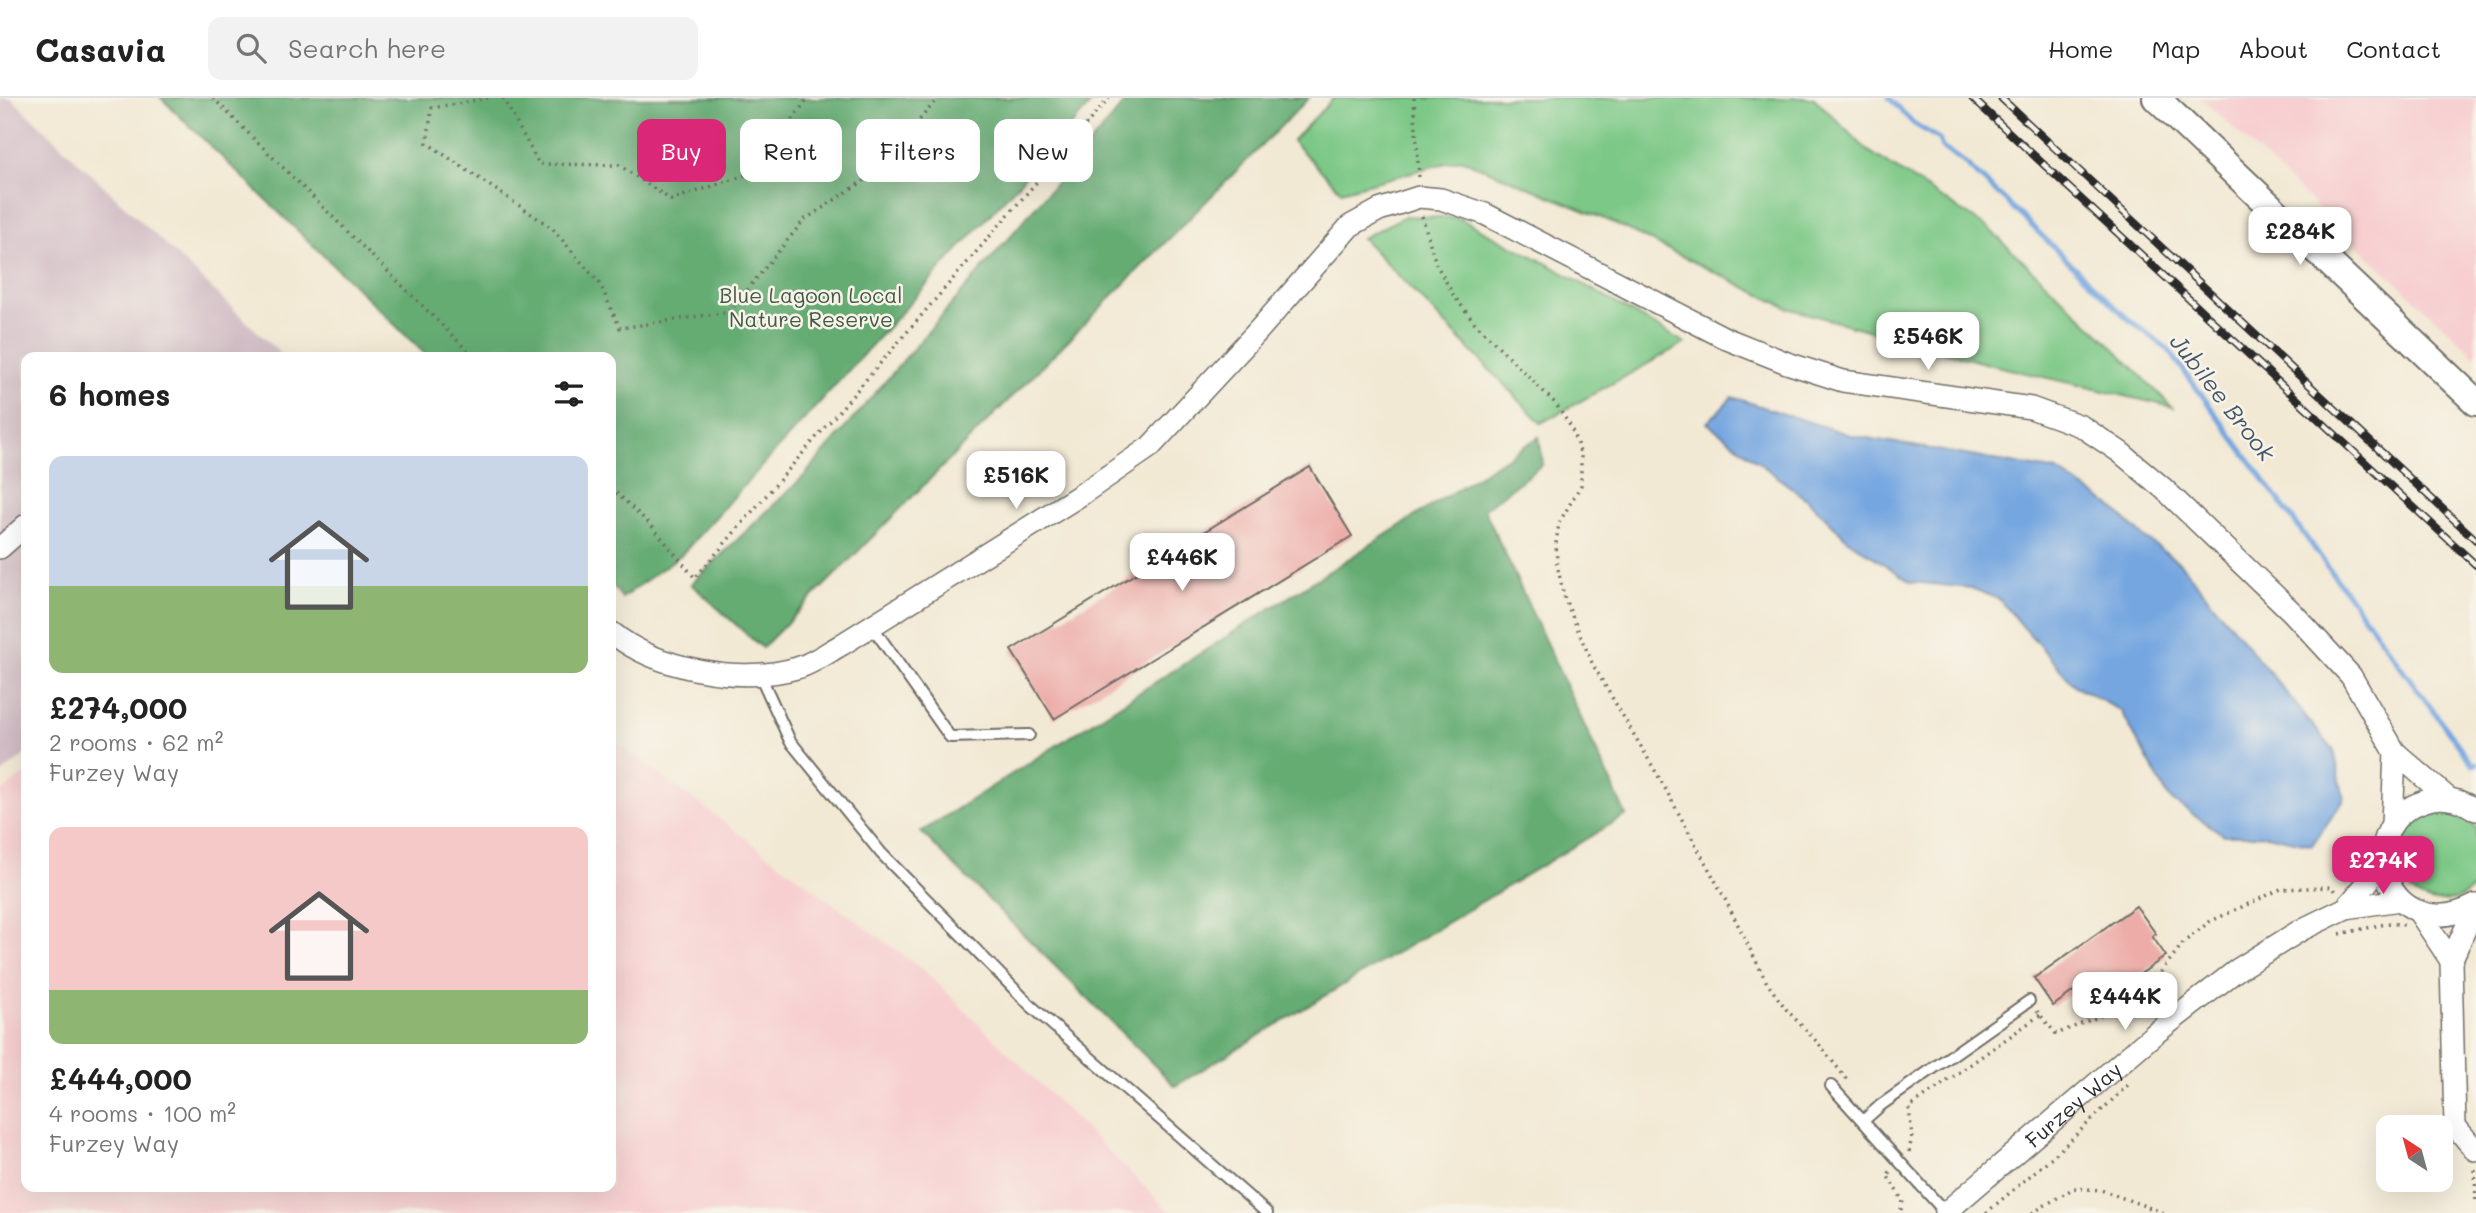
<!DOCTYPE html>
<meta charset="utf-8">
<style>
body{margin:0;font-family:Mali,sans-serif;background:#f2f2f2;color:#222;height:100vh;display:flex;flex-direction:column;font-size:26px;white-space:nowrap}
*{box-sizing:border-box;margin:0}
p{font-size:23px;color:#767676}
.icon{flex:none;width:38px;height:38px;fill:none;stroke:currentColor;stroke-width:2;stroke-linecap:round;stroke-linejoin:round}
.map{position:relative;flex:1;overflow:hidden}
.details{position:absolute;left:21px;top:254px;width:595px;height:840px;display:flex;flex-direction:column;background:#fff;border-radius:14px;box-shadow:0 7px 28px #0002}
.details>*{flex:none}
.hud{position:absolute;left:637px;top:21px;width:665px;height:63px;display:flex;gap:14px}
.needle{width:46px;rotate:324deg}
.fabs{position:absolute;left:2376px;top:1017px;display:grid;gap:14px}
.fabs a{display:grid;place-items:center;width:77px;height:77px;border-radius:14px;background:#fff;box-shadow:0 7px 28px #0002;font-size:35px}
.price{position:absolute;translate:-50% -60px;padding:0 16px;border-radius:14px;background:#fff;color:#222;font-size:23px;line-height:46px;filter:drop-shadow(0 2px 4px #0008)}
.price::after{content:'';position:absolute;left:50%;top:42px;width:21px;height:16px;margin-left:-10px;background:inherit;clip-path:polygon(0 0,100% 0,50% 100%)}
.price.active{background:#db2777;color:#fff}
ul{padding:0;list-style:none}
li{display:grid;align-content:center;gap:14px;height:371px;padding:0 28px}
li span{display:grid;place-items:center;height:217px;border-radius:14px;color:#555}
li>.icon{margin-inline-start:auto}
span .icon{width:126px;height:126px;fill:#fffc;stroke-width:1}
li b{font-size:30px}
h2{display:flex;justify-content:space-between;align-items:center;height:84px;padding:0 28px;font-size:30px}
.tag{padding:0 24px;border-radius:14px;background:#fff;box-shadow:0 7px 28px #0002;font-size:24px;line-height:63px}
.tag.active{background:#db2777;color:#fff}
header{display:flex;align-items:center;gap:42px;box-sizing:border-box;height:98px;padding:0 35px;background:#fff;border-bottom:2px solid #e0e0e0}
header strong{font-size:33px}
nav{display:flex;gap:38px;margin-inline-start:auto;font-size:24px}
.search{width:490px;height:63px;background:#f2f2f2;display:flex;align-items:center;gap:18px;box-sizing:border-box;padding:0 24px;border-radius:14px;color:#767676;font-size:26px}
.map>svg:first-child{display:block}
.built{fill:#f7cfd1}
.industrial{fill:#d2bdc6}
.green{fill:#7cc886;stroke:#547a58;stroke-width:2}
.forest{fill:#65ac73;stroke:#486c4f;stroke-width:2}
.water{fill:#74a6e0;stroke:#506886;stroke-width:2}
.lines{fill:none;stroke-linecap:round;stroke-linejoin:round}
.stream{stroke:#74a6e0;stroke-width:5}
.building{fill:#edaca8}
.service-casing{stroke:#716e66;stroke-width:14}
.minor-casing{stroke:#716e66;stroke-width:24}
.tertiary-casing{stroke:#716e66;stroke-width:30}
.path{stroke:#716e66;stroke-width:3.5;stroke-dasharray:2 5;stroke-linecap:butt}
.service{stroke:#fff;stroke-width:10}
.minor{stroke:#fff;stroke-width:21}
.tertiary{stroke:#fff;stroke-width:26}
.rail-casing{stroke:#2b2b2b;stroke-width:8}
.rail{stroke:#f7f3e8;stroke-width:5;stroke-dasharray:16;stroke-linecap:butt}
.labels{text-anchor:middle;dominant-baseline:central;stroke-width:5;stroke-linejoin:round;paint-order:stroke}
.park-label{font-size:21px;fill:#435a46;stroke:#f7f3e8}
.street-label{font-size:21px;fill:#2b2b2b;stroke:#f7f3e8}
.water-label{font-size:23px;font-style:italic;fill:#45566a;stroke:#f7f3e8}
</style>
<header>
<strong>Casavia</strong>
<div class="search"><svg class="icon" aria-label="search" viewBox="0 0 24 24"><circle cx="10" cy="10" r="6"/><path d="M15 15l6 6"/></svg>Search here</div>
<nav><a>Home</a><a>Map</a><a>About</a><a>Contact</a></nav>
</header>
<div class="map">
<svg width="2476" height="1115" viewBox="0 0 2476 1115">
<rect width="100%" height="100%" fill="#f7f3e8"/>
<filter id="ink" filterUnits="userSpaceOnUse"><feTurbulence type="fractalNoise" baseFrequency=".0143" numOctaves="2"/><feDisplacementMap in="SourceGraphic" scale="14" xChannelSelector="R" yChannelSelector="G"/><feConvolveMatrix kernelMatrix="1 2 1 2 8 2 1 2 1" color-interpolation-filters="sRGB"/></filter>
<filter id="wash" filterUnits="userSpaceOnUse"><feTurbulence type="fractalNoise" baseFrequency=".00686" numOctaves="4" result="noise"/><feDisplacementMap in="SourceGraphic" scale="28" xChannelSelector="R" yChannelSelector="G"/><feGaussianBlur stdDeviation="1.57" result="paint"/><feColorMatrix in="noise" values="0 0 0 0 0 0 0 0 0 0 0 0 0 0 0 0 0 1.4 0 .05"/><feComposite in="paint" operator="in"/></filter>
<g filter="url(#wash)">
<rect width="100%" height="100%" fill="#f2e9d4"/>
<g class="built">
<polygon points="2201,0 2476,0 2476,259"/>
<polygon points="611,640 927,875 1171,1115 0,1115 0,695 26,675 26,1088 611,1088"/>
</g>
<polygon class="industrial" points="0,0 11,0 284,259 26,259 26,656 0,677"/>
<g class="green">
<polygon points="1334,0 1814,0 1867,52 1988,130 2106,242 2172,309 1988,266 1788,210 1614,125 1461,61 1341,93 1292,43"/>
<polygon points="1405,118 1459,120 1555,170 1685,245 1541,325 1362,140"/>
<path d="M2445,713L2460,716L2476,729V787C2470,794 2462,799 2454,802C2391,819 2370,720 2445,713Z"/>
</g>
<g class="forest">
<polygon points="161,0 1096,0 682,456 622,500 611,485 611,259 428,259"/>
<polygon points="1129,0 1309,0 762,550 691,486 804,378"/>
<polygon points="1539,339 1543,366 1484,411 1626,717 1175,988 921,734"/>
</g>
<polygon class="water" points="1732,299 1850,337 2057,373 2109,406 2145,440 2180,465 2334,653 2344,701 2312,747 2267,737 2224,737 2169,700 2121,613 2074,587 1999,501 1971,490 1911,484 1848,442 1810,404 1707,325"/>
<g class="lines">
<polyline class="stream" points="1889,0 1913,25 1939,41 1942,50 1960,61 2007,104 2127,220 2168,251 2473,667 2476,666"/>
</g>
<g id="blocks">
<g class="building">
<polygon points="1310,369 1352,438 1054,621 1011,552"/>
<polygon points="2136,808 2156,836 2152,838 2166,858 2125,887 2131,894 2111,904 2093,879 2053,908 2034,880"/>
</g>
</g>
</g>
<g filter="url(#ink)">
<use href="#blocks" fill-opacity="0" stroke="#716e66" stroke-width="2"/>
<g class="lines">
<defs>
<g id="service">
<polyline points="872,528 950,639 1029,637"/>
<polyline points="760,577 790,643 881,755 1030,907 1267,1115"/>
<polyline points="1831,988 1945,1114"/>
<polyline points="1863,1023 1881,1007 2029,903"/>
</g>
<g id="minor">
<polyline points="0,450 26,427"/>
<path d="M611,534C657,572 740,586 797,570C812,566 827,555 841,547L1082,396L1150,349L1257,234L1350,128L1379,112L1419,99L1441,101L1485,116L1727,241L1787,265L1843,283L2031,310L2081,328L2120,354L2164,391L2292,514L2351,578L2395,654"/>
<path d="M2476,712C2461,702 2443,697 2425,703C2345,728 2388,853 2476,807"/>
<polyline points="2392,727 2395,654 2449,701"/>
<polyline points="2346,810 2368,784 2382,759"/>
<polyline points="2418,813 2451,863 2476,807"/>
<polyline points="2451,863 2455,1028 2475,1052"/>
<path id="s1" d="M1945,1115L2152,938L2237,872L2301,832L2346,810L2400,802"/>
</g>
<polyline id="tertiary" points="2156,0 2476,304"/>
</defs>
<use href="#service" class="service-casing"/>
<use href="#minor" class="minor-casing"/>
<use href="#tertiary" class="tertiary-casing"/>
<g class="path">
<polyline points="213,0 474,259"/>
<polyline points="488,0 432,10 427,45 552,130 600,186 620,230 729,214 804,122 874,76 938,0"/>
<polyline points="503,0 539,66 619,67 671,102 755,74 808,0"/>
<polyline points="1414,0 1419,79"/>
<polyline points="1422,118 1436,166 1454,198 1475,225 1555,305 1571,329 1581,357 1581,387 1559,425 1556,445 1557,466 1564,499 1593,567 1660,681 1723,797 1767,885 1786,911 1818,945 1849,984"/>
<polyline points="611,390 652,428 695,480 1109,0"/>
<polyline points="2340,836 2390,825 2404,827"/>
<polyline points="2037,913 2056,936 2132,905 2150,888 2184,844 2209,824 2281,791 2332,789 2335,794"/>
<polyline points="1909,1054 1912,1038 1909,1010 2040,917"/>
<polyline points="2475,1072 2476,1106"/>
<polyline points="1890,1074 1887,1077 1903,1103 1900,1115"/>
<polyline points="1986,1115 2058,1054 2130,985"/>
<polyline points="2032,1115 2074,1090 2101,1092 2164,1115"/>
</g>
<use href="#service" class="service"/>
<use href="#minor" class="minor"/>
<use href="#tertiary" class="tertiary"/>
<defs>
<g id="rail">
<polyline points="1972,0 2476,467"/>
<polyline points="2001,0 2476,442"/>
</g>
</defs>
<use href="#rail" class="rail-casing"/>
<use href="#rail" class="rail"/>
</g>
</g>
<g class="labels">
<g class="park-label">
<text x="811" y="196">Blue Lagoon Local<tspan x="811" dy="24">Nature Reserve</tspan></text>
</g>
<g class="street-label">
<text stroke="none"><textPath href="#s1" startOffset="168">Furzey Way</textPath></text>
</g>
<g class="water-label">
<text transform="translate(2223 299) rotate(52)">Jubilee Brook</text>
</g>
</g>
</svg>
<div class="fabs">
<a><svg class="needle" viewBox="-14 -14 28 28"><path d="M0-13l5 13h-10z" fill="#e53935"/><path d="M0 13l5-13h-10z" fill="#767676"/></svg></a>
</div>
<b class="price" style="left:2300px;top:169px">£284K</b>
<b class="price" style="left:1928px;top:274px">£546K</b>
<b class="price" style="left:1016px;top:413px">£516K</b>
<b class="price" style="left:1182px;top:495px">£446K</b>
<b class="price active" style="left:2383px;top:798px">£274K</b>
<b class="price" style="left:2125px;top:934px">£444K</b>
<div class="hud">
<a class="tag active">Buy</a>
<a class="tag">Rent</a>
<a class="tag">Filters</a>
<a class="tag">New</a>
</div>
<section class="details">
<h2>6 homes<svg class="icon" aria-label="filters" viewBox="0 0 24 24"><path d="M4 7h16M4 17h16"/><circle cx="9" cy="7" r="2"/><circle cx="15" cy="17" r="2"/></svg></h2>
<ul>
<li><span style="background:linear-gradient(#c9d6e8 60%,#8fb573 0)"><svg class="icon" aria-label="home" viewBox="0 0 24 24"><path d="M3 11l9-7 9 7M6 9v11h12V9"/></svg></span><div><b>£274,000</b><p>2 rooms · 62 m²</p><p>Furzey Way</p></div></li>
<li><span style="background:linear-gradient(#f6c9c9 75%,#8fb573 0)"><svg class="icon" aria-label="home" viewBox="0 0 24 24"><path d="M3 11l9-7 9 7M6 9v11h12V9"/></svg></span><div><b>£444,000</b><p>4 rooms · 100 m²</p><p>Furzey Way</p></div></li>
</ul>
</section>
</div>
